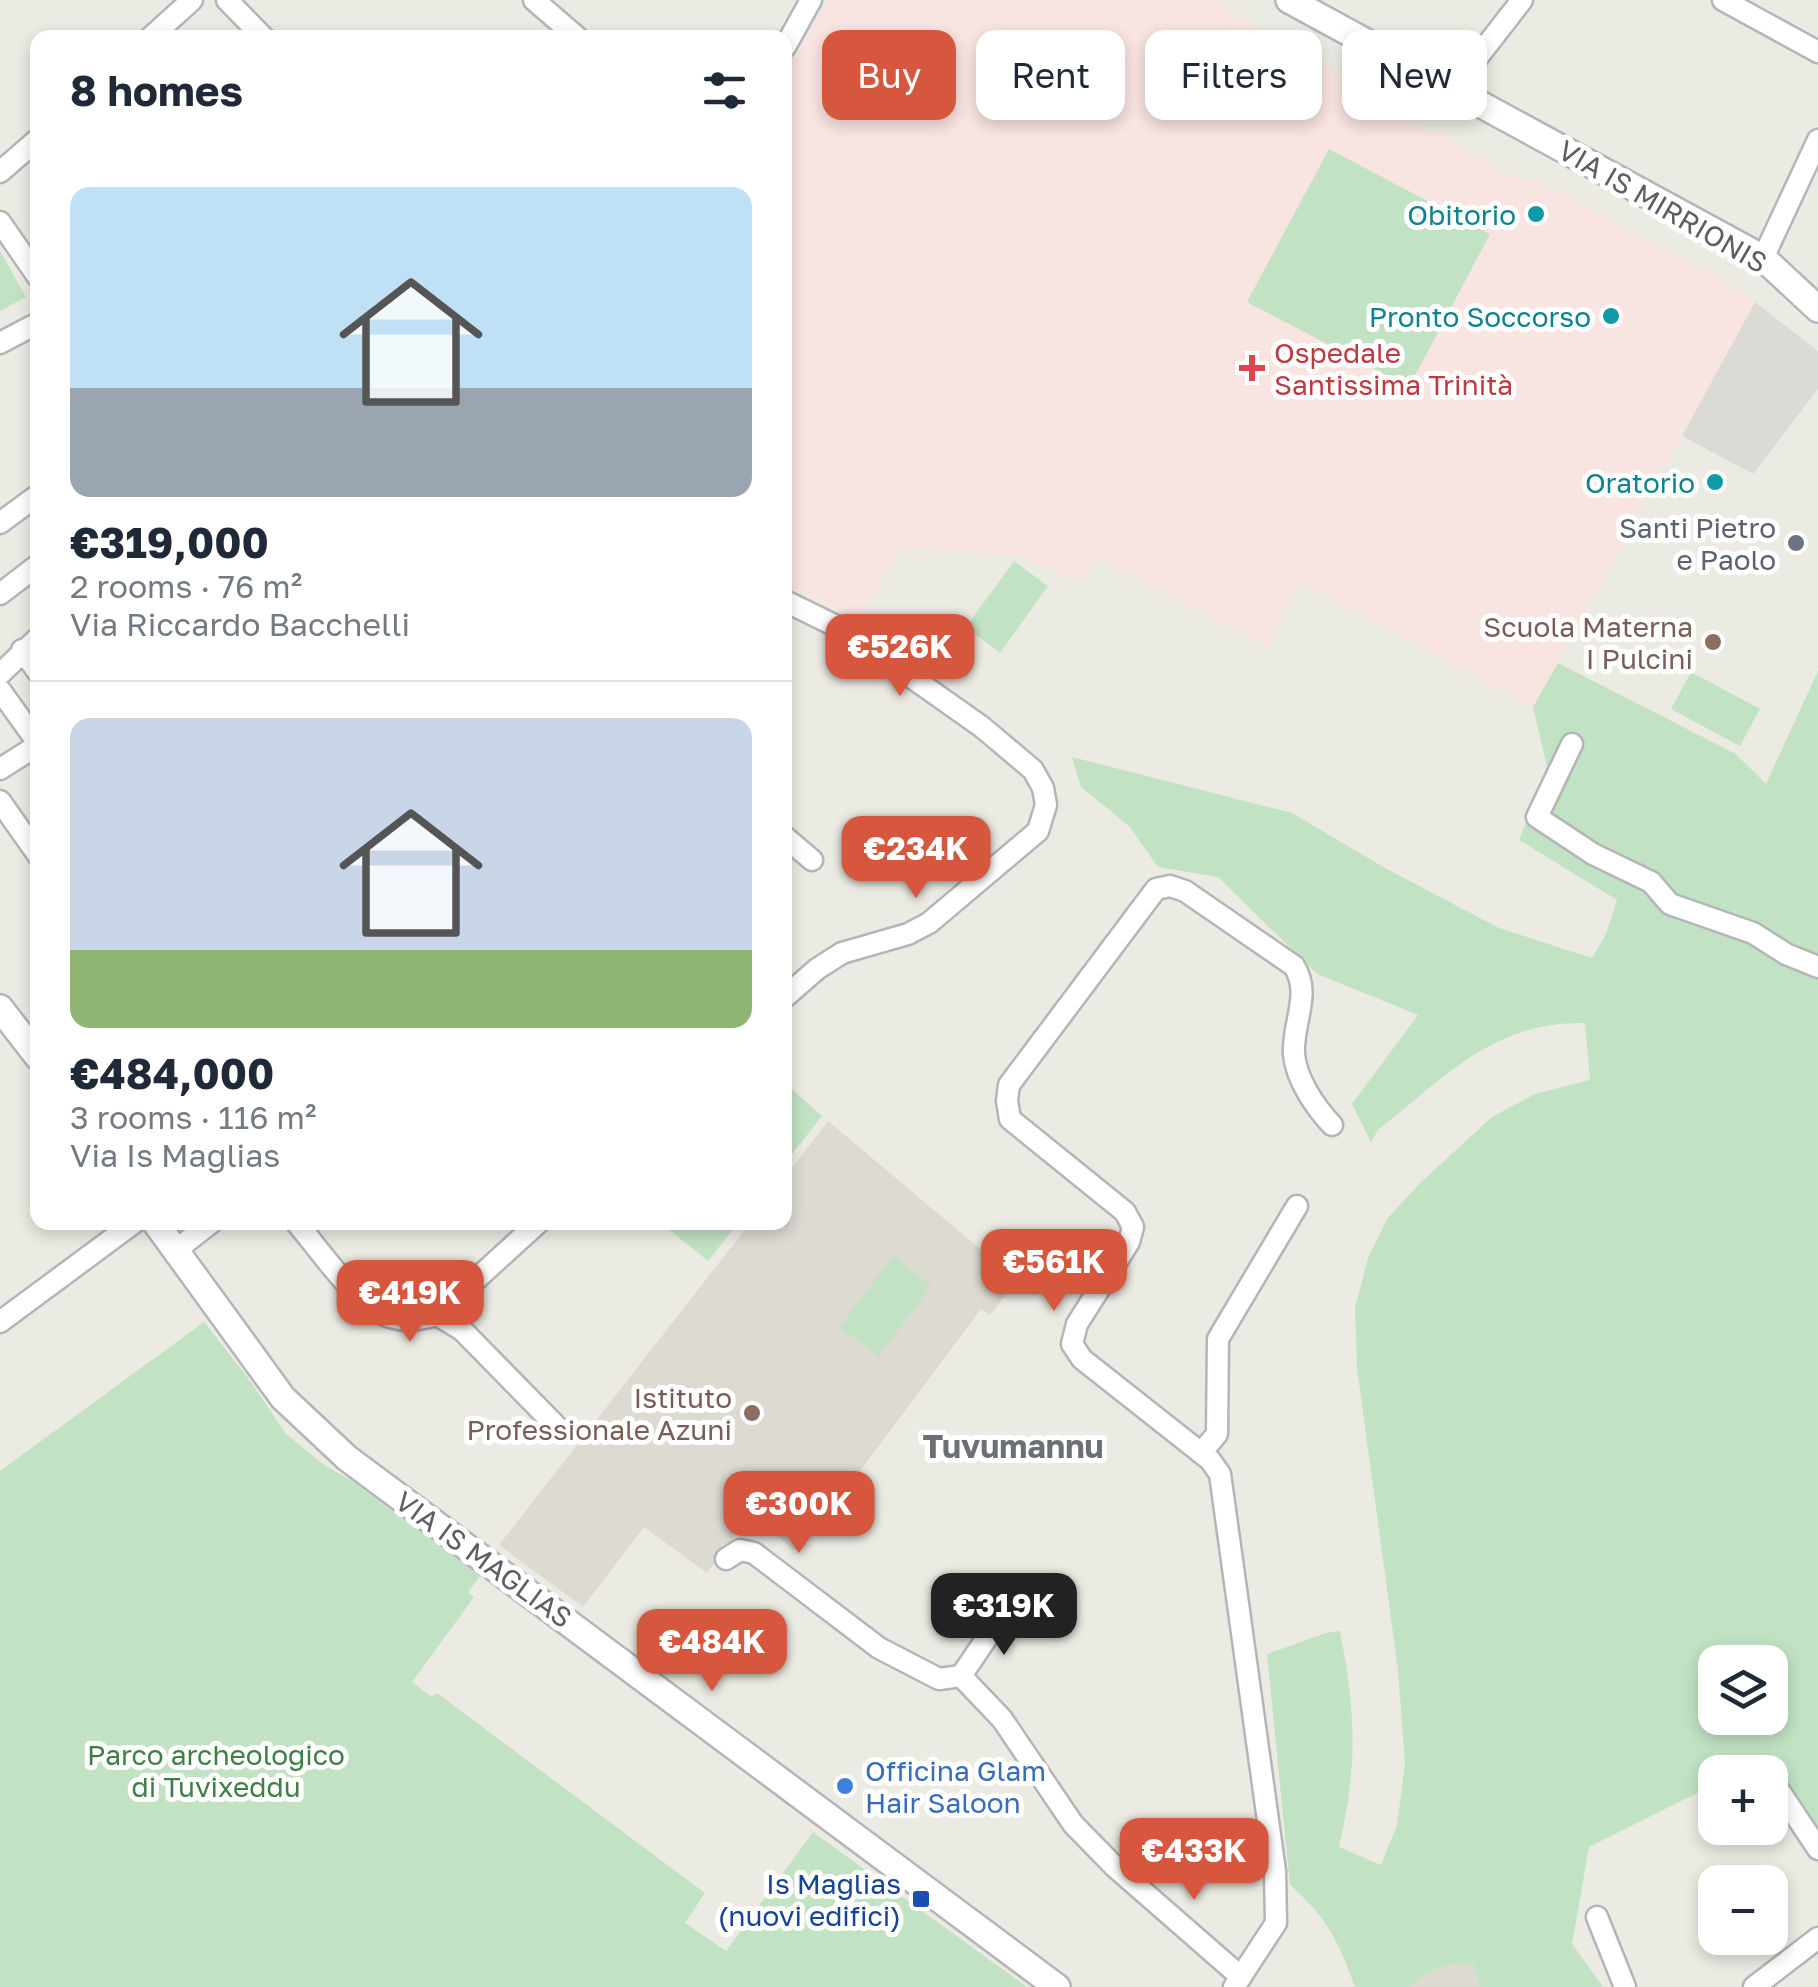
<!DOCTYPE html>
<meta charset="utf-8">
<style>
body{margin:0;font-family:"Golos Text",sans-serif;background:#f6f6f7;color:#1f2937;height:100vh;display:flex;flex-direction:column;font-size:38px;white-space:nowrap}
*{box-sizing:border-box;margin:0}
p{font-size:32px;color:#747a83}
.icon{flex:none;width:55px;height:55px;fill:none;stroke:currentColor;stroke-width:2;stroke-linecap:round;stroke-linejoin:round}
.map{position:relative;flex:1;overflow:hidden}
.sheet{position:absolute;left:30px;top:30px;width:762px;height:1200px;display:flex;flex-direction:column;background:#fff;border-radius:20px;box-shadow:0 5px 15px #0003}
.sheet>*{flex:none}
.top-card{position:absolute;left:822px;top:30px;width:845px;height:90px;display:flex;gap:20px}
.fabs{position:absolute;left:1698px;top:1645px;display:grid;gap:20px}
.fabs a{display:grid;place-items:center;width:90px;height:90px;border-radius:20px;background:#fff;box-shadow:0 5px 15px #0003;font-size:50px}
.price{position:absolute;translate:-50% -85px;padding:0 22px;border-radius:20px;background:#d7563e;color:#fff;font-size:32px;line-height:65px;filter:drop-shadow(0 2px 5px #0008)}
.price::after{content:'';position:absolute;left:50%;top:60px;width:30px;height:22px;margin-left:-15px;background:inherit;clip-path:polygon(0 0,100% 0,50% 100%)}
.price.on{background:#222;color:#fff}
ul{padding:0;list-style:none}
li{display:grid;align-content:center;gap:20px;height:530px;padding:0 40px}
li+li{border-top:2px solid #e0e1e3}
li span{display:grid;place-items:center;height:310px;border-radius:20px;color:#555}
li>.icon{margin-inline-start:auto}
span .icon{width:180px;height:180px;fill:#fffc;stroke-width:1}
li b{font-size:42px}
h2{display:flex;justify-content:space-between;align-items:center;height:120px;padding:0 40px;font-size:42px}
.pill{padding:0 35px;border-radius:20px;background:#fff;box-shadow:0 5px 15px #0003;font-size:35px;line-height:90px}
.pill.on{background:#d7563e;color:#fff}
.map>svg:first-child{display:block}
.industrial{fill:#dbdad5}
.education{fill:#dcdad1}
.medical{fill:#f8e4e0}
.green{fill:#c2e2c4;fill-rule:evenodd}
.lines{fill:none;stroke-linecap:round;stroke-linejoin:round}
.minor-casing{stroke:#b3b5b9;stroke-width:25}
.tertiary-casing{stroke:#b3b5b9;stroke-width:30}
.minor{stroke:#fff;stroke-width:20}
.tertiary{stroke:#fff;stroke-width:25}
.culture-dot{fill:#0f9aa8;stroke:#fff;stroke-width:4}
.health-dot{fill:#e0444e;stroke:#fff;stroke-width:4}
.worship-dot{fill:#6b7280;stroke:#fff;stroke-width:4}
.education-dot{fill:#8d6e63;stroke:#fff;stroke-width:4}
.shop-dot{fill:#3f7fe0;stroke:#fff;stroke-width:4}
.transit-dot{fill:#1a4fb4;stroke:#fff;stroke-width:4}
.labels{text-anchor:middle;dominant-baseline:central;stroke-width:10;stroke-linejoin:round;paint-order:stroke}
.street-label{font-size:28px;fill:#5b5e62;stroke:#fff}
.culture-label{font-size:28px;fill:#0d838f;stroke:#fff;text-anchor:end}
.health-label{font-size:28px;fill:#be3a42;stroke:#fff;text-anchor:start}
.worship-label{font-size:28px;fill:#5b616d;stroke:#fff;text-anchor:end}
.education-label{font-size:28px;fill:#785e54;stroke:#fff;text-anchor:end}
.park-label{font-size:28px;fill:#3d7f45;stroke:#fff}
.shop-label{font-size:28px;fill:#366cbe;stroke:#fff;text-anchor:start}
.transit-label{font-size:28px;fill:#164399;stroke:#fff;text-anchor:end}
.quarter-label{font-size:32px;font-weight:bold;fill:#6c6f74;stroke:#fff}
</style>
<div class="map">
<svg width="1818" height="1987" viewBox="0 0 1818 1987">
<rect width="100%" height="100%" fill="#ecebe3"/>
<polygon class="industrial" points="1755,302 1818,351 1818,389 1753,474 1682,436"/>
<g class="education">
<polygon points="828,1121 1017,1280 990,1315 981,1309 799,1553 744,1512 731,1530 736,1534 707,1573 644,1527 583,1607 499,1545 750,1223 785,1222 785,1177"/>
<polygon points="1469,1963 1474,1965 1480,1987 1408,1987 1427,1973 1449,1964"/>
</g>
<polygon class="medical" points="827,0 1211,0 1338,71 1334,79 1355,91 1434,134 1437,131 1455,140 1453,144 1521,181 1532,179 1570,198 1721,279 1755,302 1533,707 1300,582 1268,646 1095,557 1082,583 1023,557 900,547 860,620 785,583 785,76"/>
<g class="green">
<polygon points="1329,149 1490,234 1409,387 1247,302"/>
<polygon points="0,251 26,297 0,311"/>
<polygon points="1014,561 1048,586 1000,653 966,627"/>
<path d="M1558,663L1736,754L1766,784L1818,671V1829L1766,1758L1738,1772H1715V1784L1589,1847L1572,1944L1603,1987H1480L1474,1965L1449,1964L1427,1973L1408,1987H1355C1339,1942 1327,1917 1290,1885L1267,1654L1326,1633L1340,1631C1356,1713 1358,1764 1339,1847L1381,1865L1397,1825L1405,1764L1398,1670L1357,1368L1355,1308L1368,1258L1387,1219L1419,1184L1492,1117L1535,1094L1590,1080L1585,1023C1493,1021 1444,1078 1378,1130L1371,1142L1352,1104L1418,1015L1317,974L1218,877L1158,867L1129,826L1081,787L1072,757L1292,813L1385,868L1499,928L1592,958L1606,934L1617,900L1519,840L1547,766L1533,707ZM1715,1662H1770V1718H1715Z"/>
<polygon points="1691,672 1760,709 1740,746 1671,709"/>
<polygon points="785,1083 822,1116 785,1163"/>
<polygon points="661,1223 738,1223 708,1261"/>
<polygon points="894,1255 931,1286 879,1356 840,1327"/>
<polygon points="204,1322 248,1378 286,1434 323,1464 355,1483 480,1576 468,1592 474,1597 412,1682 432,1697 437,1693 705,1893 685,1923 726,1951 813,1832 1027,1987 0,1987 0,1471"/>
</g>
<g class="lines">
<defs>
<g id="minor">
<polyline points="227,0 264,38"/>
<polyline points="534,0 578,38"/>
<polyline points="1723,0 1818,52"/>
<polyline points="150,38 192,0"/>
<polyline points="785,47 811,0"/>
<polyline points="1459,92 1470,67 1522,0"/>
<polyline points="0,172 38,139"/>
<polyline points="0,222 38,277"/>
<polyline points="1763,258 1818,140"/>
<polyline points="0,343 38,323"/>
<polyline points="0,523 38,495"/>
<polyline points="0,594 38,565"/>
<polyline points="785,601 846,631 982,727 1033,770 1043,788 1046,805 1038,831 929,923 908,934 842,953 817,969 785,997"/>
<polyline points="22,650 38,672"/>
<polyline points="0,674 38,638"/>
<polyline points="0,690 38,743"/>
<polyline points="1572,744 1537,817 1593,854 1651,882 1670,904 1753,933 1786,954 1818,967"/>
<polyline points="0,769 38,745"/>
<polyline points="0,801 38,855"/>
<polyline points="785,837 812,860"/>
<path d="M296,1222C320,1250 356,1305 390,1317C406,1322 422,1319 437,1315L462,1330L560,1430"/>
<polyline points="176,1250 212,1222"/>
<polyline points="437,1315 539,1222"/>
<polyline points="0,1322 135,1222"/>
<polyline points="1201,1453 1217,1434 1218,1339 1297,1206"/>
<polyline points="726,1559 740,1550 754,1553 879,1648 939,1679 961,1676 1002,1719 1073,1824 1115,1867 1241,1977"/>
<polyline points="961,1676 1005,1611"/>
<polyline points="1772,1780 1818,1849"/>
<polyline points="1597,1917 1625,1987"/>
<path d="M1234,1987L1276,1923L1275,1871L1220,1474L1210,1460L1082,1359L1072,1344L1077,1324L1129,1242L1133,1227L1125,1212L1010,1119L1007,1101L1009,1085L1156,889L1170,886L1185,891L1294,966C1312,994 1292,1023 1294,1054C1296,1079 1315,1107 1332,1125"/>
<polyline points="1754,1987 1818,1938"/>
</g>
<g id="tertiary">
<polyline points="1289,0 1763,258 1818,309"/>
<polyline points="0,1008 38,1057"/>
<polyline points="155,1222 283,1398 347,1458 1057,1987"/>
</g>
</defs>
<use href="#minor" class="minor-casing"/>
<use href="#tertiary" class="tertiary-casing"/>
<use href="#minor" class="minor"/>
<use href="#tertiary" class="tertiary"/>
</g>
<g class="culture-dot">
<circle cx="1536" cy="214" r="10"/>
<circle cx="1611" cy="316" r="10"/>
<circle cx="1715" cy="482" r="10"/>
</g>
<path class="health-dot" d="M1247 353h10v10h10v10h-10v10h-10v-10h-10v-10h10z"/>
<circle class="worship-dot" cx="1796" cy="543" r="10"/>
<g class="education-dot">
<circle cx="1713" cy="642" r="10"/>
<circle cx="752" cy="1413" r="10"/>
</g>
<circle class="shop-dot" cx="845" cy="1786" r="10"/>
<rect class="transit-dot" x="911" y="1889" width="20" height="20" rx="5"/>
<g class="labels">
<g class="street-label">
<text transform="translate(1663 206) rotate(30)">VIA IS MIRRIONIS</text>
<text transform="translate(484 1559) rotate(36)">VIA IS MAGLIAS</text>
</g>
<g class="culture-label">
<text x="1516" y="214">Obitorio</text>
<text x="1591" y="316">Pronto Soccorso</text>
<text x="1695" y="482">Oratorio</text>
</g>
<g class="health-label">
<text x="1274" y="352">Ospedale<tspan x="1274" dy="32">Santissima Trinità</tspan></text>
</g>
<g class="worship-label">
<text x="1776" y="527">Santi Pietro<tspan x="1776" dy="32">e Paolo</tspan></text>
</g>
<g class="education-label">
<text x="1693" y="626">Scuola Materna<tspan x="1693" dy="32">I Pulcini</tspan></text>
<text x="732" y="1397">Istituto<tspan x="732" dy="32">Professionale Azuni</tspan></text>
</g>
<g class="park-label">
<text x="216" y="1754">Parco archeologico<tspan x="216" dy="32">di Tuvixeddu</tspan></text>
</g>
<g class="shop-label">
<text x="865" y="1770">Officina Glam<tspan x="865" dy="32">Hair Saloon</tspan></text>
</g>
<g class="transit-label">
<text x="901" y="1883">Is Maglias<tspan x="901" dy="32">(nuovi edifici)</tspan></text>
</g>
<g class="quarter-label">
<text x="1013" y="1446">Tuvumannu</text>
</g>
</g>
</svg>
<div class="fabs">
<a><svg class="icon" aria-label="layers" viewBox="0 0 24 24"><path d="M12 4l9 5-9 5-9-5zM3 14l9 5 9-5"/></svg></a>
<a>+</a>
<a>−</a>
</div>
<b class="price" style="left:900px;top:699px">€526K</b>
<b class="price" style="left:916px;top:901px">€234K</b>
<b class="price" style="left:1054px;top:1314px">€561K</b>
<b class="price" style="left:410px;top:1345px">€419K</b>
<b class="price" style="left:799px;top:1556px">€300K</b>
<b class="price on" style="left:1004px;top:1658px">€319K</b>
<b class="price" style="left:712px;top:1694px">€484K</b>
<b class="price" style="left:1194px;top:1903px">€433K</b>
<div class="top-card">
<a class="pill on">Buy</a>
<a class="pill">Rent</a>
<a class="pill">Filters</a>
<a class="pill">New</a>
</div>
<section class="sheet">
<h2>8 homes<svg class="icon" aria-label="filters" viewBox="0 0 24 24"><path d="M4 7h16M4 17h16"/><circle cx="9" cy="7" r="2"/><circle cx="15" cy="17" r="2"/></svg></h2>
<ul>
<li><span style="background:linear-gradient(#bfe0f5 65%,#9aa5b1 0)"><svg class="icon" aria-label="home" viewBox="0 0 24 24"><path d="M3 11l9-7 9 7M6 9v11h12V9"/></svg></span><div><b>€319,000</b><p>2 rooms · 76 m²</p><p>Via Riccardo Bacchelli</p></div></li>
<li><span style="background:linear-gradient(#c9d6e8 75%,#8fb573 0)"><svg class="icon" aria-label="home" viewBox="0 0 24 24"><path d="M3 11l9-7 9 7M6 9v11h12V9"/></svg></span><div><b>€484,000</b><p>3 rooms · 116 m²</p><p>Via Is Maglias</p></div></li>
</ul>
</section>
</div>
